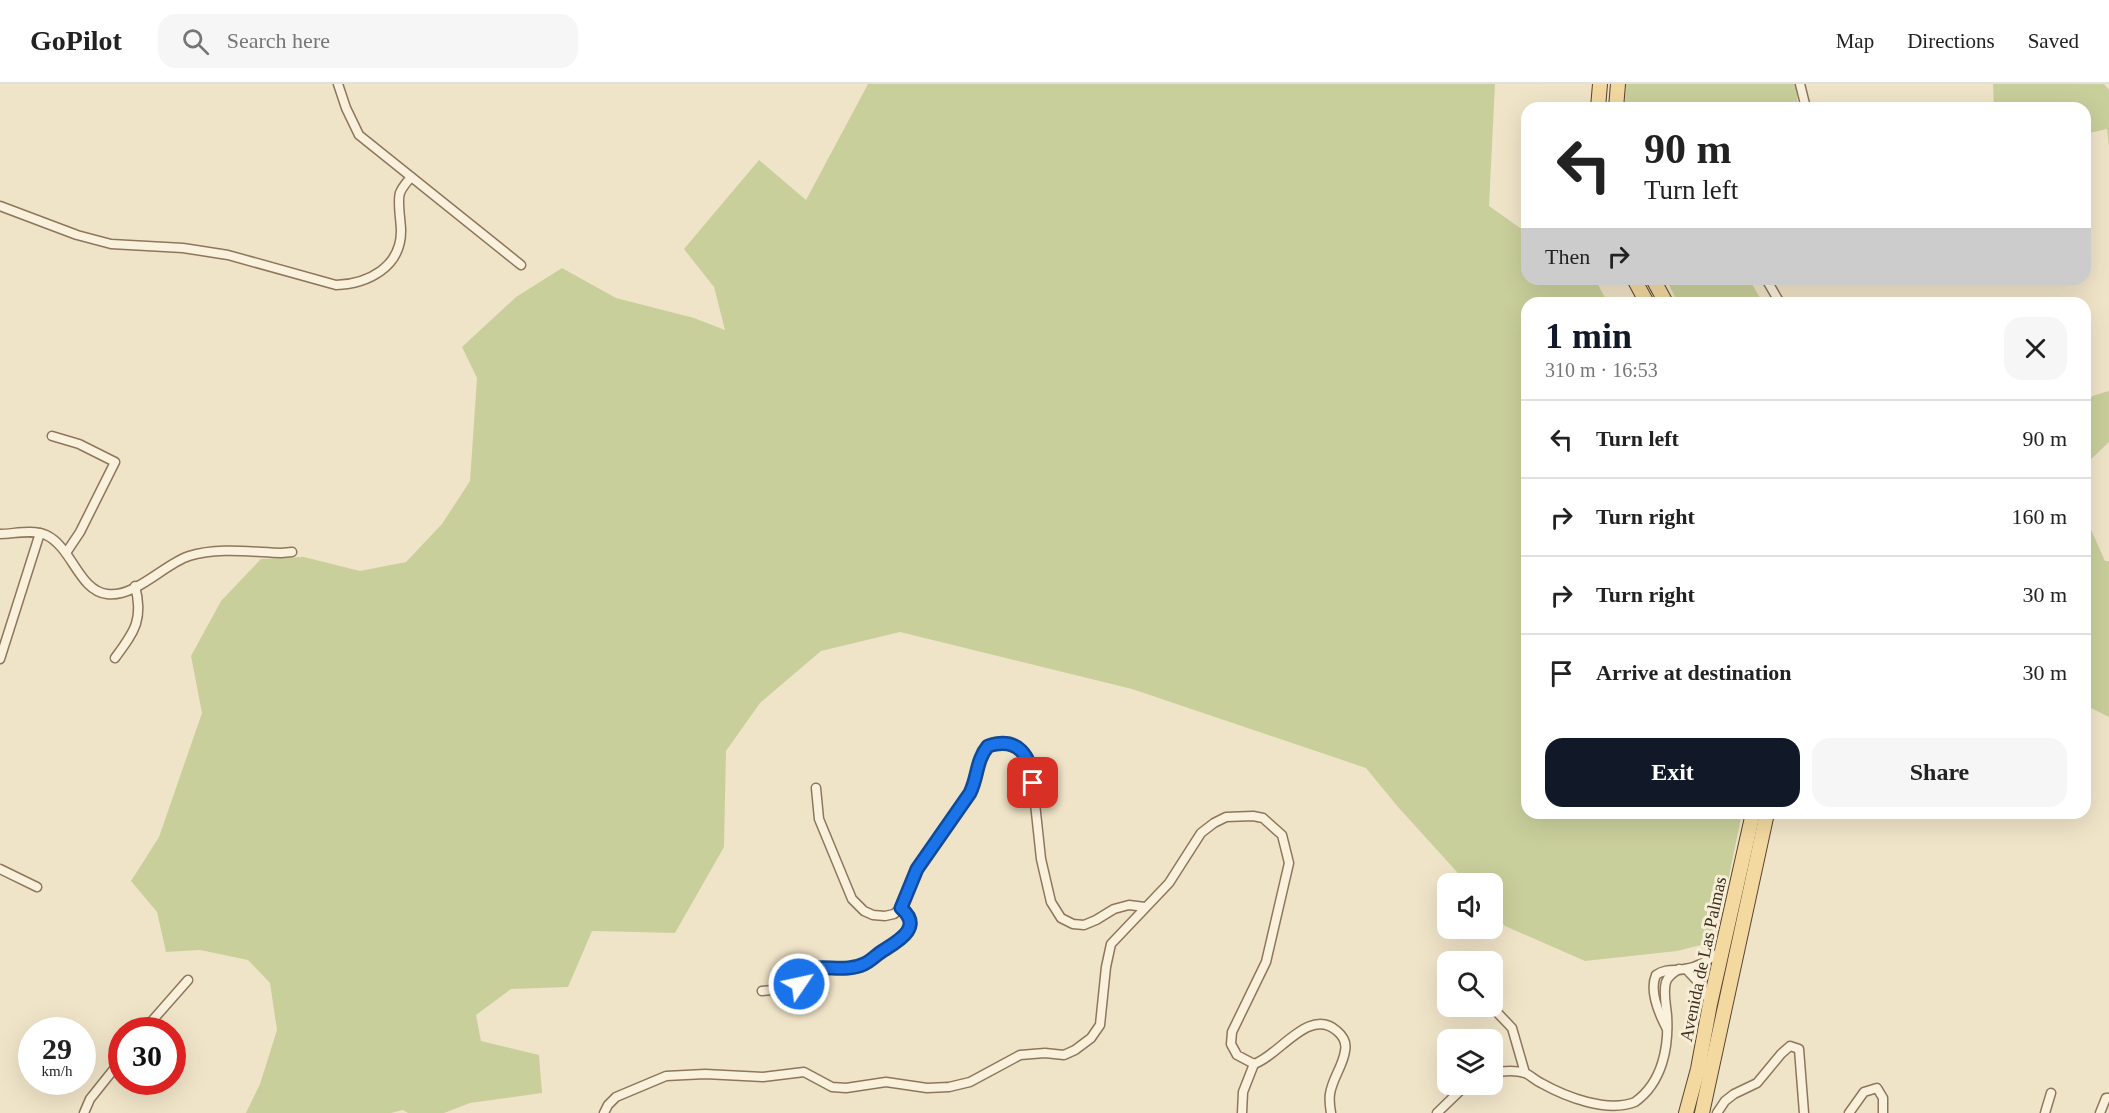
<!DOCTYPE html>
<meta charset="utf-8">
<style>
:root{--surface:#fff;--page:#f6f6f6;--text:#222;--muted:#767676;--line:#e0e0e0;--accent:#111827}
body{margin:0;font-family:"Times New Roman",serif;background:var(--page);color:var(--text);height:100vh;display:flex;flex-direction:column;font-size:22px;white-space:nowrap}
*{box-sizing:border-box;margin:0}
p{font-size:20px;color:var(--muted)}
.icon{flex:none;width:33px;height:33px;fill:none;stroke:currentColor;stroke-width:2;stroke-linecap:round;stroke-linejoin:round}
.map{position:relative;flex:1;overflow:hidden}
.side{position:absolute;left:1521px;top:213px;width:570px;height:522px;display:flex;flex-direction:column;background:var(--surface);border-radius:18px;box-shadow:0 6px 24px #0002}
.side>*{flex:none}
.guide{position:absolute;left:1521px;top:18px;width:570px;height:183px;border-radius:18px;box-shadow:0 6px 24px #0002;background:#fff;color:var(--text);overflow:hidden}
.fabs{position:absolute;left:1437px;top:789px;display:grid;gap:12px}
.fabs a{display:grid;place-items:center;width:66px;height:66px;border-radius:12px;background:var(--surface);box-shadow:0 6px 24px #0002;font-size:30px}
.speed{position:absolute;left:18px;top:933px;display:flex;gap:12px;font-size:30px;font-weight:700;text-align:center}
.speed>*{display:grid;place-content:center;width:78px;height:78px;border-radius:50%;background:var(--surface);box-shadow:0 6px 24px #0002;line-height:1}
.speed small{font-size:15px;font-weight:400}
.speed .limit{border:9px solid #d22;background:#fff;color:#111}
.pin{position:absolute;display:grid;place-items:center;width:51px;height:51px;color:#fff;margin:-26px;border-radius:12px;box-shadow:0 3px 9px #0006}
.me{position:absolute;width:66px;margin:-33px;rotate:56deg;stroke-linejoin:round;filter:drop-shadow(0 0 4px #0008)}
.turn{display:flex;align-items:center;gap:21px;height:126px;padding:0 24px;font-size:27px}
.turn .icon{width:78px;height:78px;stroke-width:2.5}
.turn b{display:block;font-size:42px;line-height:51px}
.then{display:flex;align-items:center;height:57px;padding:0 24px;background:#0003;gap:12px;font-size:22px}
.round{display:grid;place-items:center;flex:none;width:63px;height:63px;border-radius:18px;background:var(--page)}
.summary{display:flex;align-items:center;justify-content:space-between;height:102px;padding:0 24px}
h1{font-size:36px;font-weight:600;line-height:45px;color:var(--accent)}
.primary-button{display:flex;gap:12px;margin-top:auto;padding:12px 24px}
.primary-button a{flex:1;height:69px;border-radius:18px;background:var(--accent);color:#fff;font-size:24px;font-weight:600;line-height:69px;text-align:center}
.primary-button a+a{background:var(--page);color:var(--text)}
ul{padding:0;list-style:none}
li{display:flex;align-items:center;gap:18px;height:78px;padding:0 24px;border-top:2px solid var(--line)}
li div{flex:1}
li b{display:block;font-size:22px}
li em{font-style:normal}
header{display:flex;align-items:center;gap:36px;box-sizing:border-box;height:84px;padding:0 30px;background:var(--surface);border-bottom:2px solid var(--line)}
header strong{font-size:28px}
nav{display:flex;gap:33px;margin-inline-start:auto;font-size:21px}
.search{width:420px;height:54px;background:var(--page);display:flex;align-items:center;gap:15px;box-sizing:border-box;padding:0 21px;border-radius:18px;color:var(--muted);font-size:22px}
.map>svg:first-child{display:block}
.green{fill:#c9cf9b}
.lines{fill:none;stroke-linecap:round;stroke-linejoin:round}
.street-casing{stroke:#8d765c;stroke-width:11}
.primary-casing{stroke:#5b4430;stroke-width:16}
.street{stroke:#faf1dc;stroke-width:8}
.primary{stroke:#f3d9a0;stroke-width:14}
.route-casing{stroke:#114b97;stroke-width:15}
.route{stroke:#1a73e8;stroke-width:10}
.labels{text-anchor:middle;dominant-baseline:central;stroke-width:6;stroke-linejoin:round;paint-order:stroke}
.street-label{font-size:18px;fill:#3d2e20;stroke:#f7eed8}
</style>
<header>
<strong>GoPilot</strong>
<div class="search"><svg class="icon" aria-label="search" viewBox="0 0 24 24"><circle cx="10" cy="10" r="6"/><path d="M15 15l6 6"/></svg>Search here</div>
<nav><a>Map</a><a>Directions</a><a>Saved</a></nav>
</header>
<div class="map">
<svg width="2109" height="1029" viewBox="0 0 2109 1029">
<rect width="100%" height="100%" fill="#f0e4c8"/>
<g class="green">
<polygon points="868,0 1495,0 1489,122 1527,149 1527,195 1595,195 1608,219 1527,219 1527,729 1742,729 1719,841 1709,859 1677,867 1585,877 1505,842 1493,828 1492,800 1467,799 1398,723 1366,684 1132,605 900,548 821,567 760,619 726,667 724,763 675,849 592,847 568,903 511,905 476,931 481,957 539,971 542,1009 470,1019 444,1029 408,1029 403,1026 391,1029 246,1029 260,1000 277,946 270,899 248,876 200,866 166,868 157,828 131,797 159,753 202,629 191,572 221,517 261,475 304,473 360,487 406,478 442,440 470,397 477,294 462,263 516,213 562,184 616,214 694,234 725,246 714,203 684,165 759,76 806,116"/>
<polygon points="1626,0 1796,0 1798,24 1624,24"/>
<polygon points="1993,0 2104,0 2109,6 2109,63 2107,45 2085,50 2085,24 1994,24"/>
<polygon points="1666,195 1749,195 1763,219 1678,219"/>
<polygon points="2109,307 2109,358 2087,379 2085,384 2085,323 2092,312"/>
<polygon points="2085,432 2105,477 2109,477 2109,633 2085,621"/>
</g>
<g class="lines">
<g class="street-casing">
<g id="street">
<polyline points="338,0 346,24 359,51 521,181"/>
<polyline points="1800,0 1806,24"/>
<path d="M0 122 77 151 111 160 183 164 228 171 336 201C368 200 401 183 401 147 401 137 397 117 400 109 402 103 408 97 411 93"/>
<polyline points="1766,195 1780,219"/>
<polyline points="52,352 79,360 115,378 80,448 66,469"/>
<path d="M0 450C13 450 33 445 46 451 72 463 79 507 107 510 135 514 164 480 189 472 218 463 252 468 281 469L292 468"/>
<path d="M115 574C134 548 144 536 135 502"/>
<polyline points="0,575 40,449"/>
<path d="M816 704 819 735 852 815 864 827 873 831 885 832 894 830 901 824 917 785 970 709C978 693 976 676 988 662 1007 656 1023 663 1031 682L1041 775 1051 818 1061 834 1073 840 1084 841 1096 836 1114 825 1129 821 1145 823"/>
<polyline points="0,785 37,803"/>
<polyline points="1446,875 1448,878"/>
<polyline points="1686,885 1701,901 1710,919"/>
<path d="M762 907C773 905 789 907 797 900 805 895 808 887 817 884 832 883 850 887 864 880 871 877 877 870 884 866 900 856 923 842 901 824"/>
<polyline points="1491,922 1512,944 1525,989"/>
<path d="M1667 945C1659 930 1649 907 1656 891 1666 884 1675 887 1685 885 1699 883 1711 875 1721 867"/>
<polyline points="144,946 188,896"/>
<path d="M1492 989C1502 987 1515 986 1525 989 1530 991 1535 996 1541 999 1566 1013 1607 1029 1635 1018 1663 998 1669 962 1667 931 1666 921 1663 908 1666 898 1668 892 1673 889 1679 885"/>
<polyline points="84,1029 90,1015 122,975"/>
<path d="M604 1029 608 1021 616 1013 666 992 705 990 763 993 804 988 832 1003 846 1004 886 998 927 1004 949 1003 970 998 1020 971 1045 969 1064 971 1075 966 1091 954 1100 941 1106 883 1111 860 1169 799 1201 749 1214 739 1226 733 1253 732 1263 734 1282 751 1289 779 1266 878 1232 948 1231 960 1237 971 1254 980C1279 972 1309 922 1337 947 1343 952 1347 958 1345 967 1343 982 1332 995 1330 1010 1329 1016 1330 1023 1331 1029"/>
<polyline points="1242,1029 1243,1008 1254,980"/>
<polyline points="1437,1029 1467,1000"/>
<polyline points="1717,1029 1725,1017 1734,1010 1757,999 1781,970 1790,962 1799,965 1804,1029"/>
<polyline points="1849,1029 1864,1008 1877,1004 1883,1014 1883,1029"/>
<polyline points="2045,1029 2051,1009"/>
<polyline points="2100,1029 2106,1014 2109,1014"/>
</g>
</g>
<g class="primary-casing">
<g id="primary">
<polyline points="1598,24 1600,0"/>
<polyline points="1616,24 1618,0"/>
<polyline points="1634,195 1647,219"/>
<polyline points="1653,195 1666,219"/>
<polyline points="1686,1029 1698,985 1710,920 1753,729"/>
<polyline points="1702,1029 1767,729"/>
</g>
</g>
<use href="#street" class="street"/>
<use href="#primary" class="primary"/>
</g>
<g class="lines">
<g class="route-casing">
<path id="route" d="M799 900 812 886 817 884C832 883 850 887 864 880 871 877 877 870 884 866 900 856 923 843 901 824L917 785 970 709C978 693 976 676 988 662 1018 652 1031 672 1033 699"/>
</g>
<use href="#route" class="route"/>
</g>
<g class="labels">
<g class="street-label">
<text transform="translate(1703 875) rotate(-78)">Avenida de Las Palmas</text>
</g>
</g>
</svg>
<div class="fabs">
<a><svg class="icon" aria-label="sound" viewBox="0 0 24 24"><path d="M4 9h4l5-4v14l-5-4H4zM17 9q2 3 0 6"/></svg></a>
<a><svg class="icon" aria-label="search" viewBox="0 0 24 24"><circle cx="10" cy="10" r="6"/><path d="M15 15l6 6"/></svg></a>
<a><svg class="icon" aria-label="layers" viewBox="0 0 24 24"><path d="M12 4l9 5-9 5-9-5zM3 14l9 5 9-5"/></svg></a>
</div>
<div class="speed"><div>29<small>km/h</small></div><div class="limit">30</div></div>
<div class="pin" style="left:1033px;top:699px;background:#d93025"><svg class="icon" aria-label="arrive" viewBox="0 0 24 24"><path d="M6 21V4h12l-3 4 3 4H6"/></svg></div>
<svg class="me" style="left:799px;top:900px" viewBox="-20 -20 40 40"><circle r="17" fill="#1a73e8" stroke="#fff" stroke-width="3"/><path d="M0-11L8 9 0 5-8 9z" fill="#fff"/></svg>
<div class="guide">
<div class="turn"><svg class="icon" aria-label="left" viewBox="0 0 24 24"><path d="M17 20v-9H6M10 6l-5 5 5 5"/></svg><div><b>90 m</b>Turn left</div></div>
<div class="then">Then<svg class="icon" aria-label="right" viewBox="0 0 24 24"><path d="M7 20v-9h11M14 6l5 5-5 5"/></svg></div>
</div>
<section class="side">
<div class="summary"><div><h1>1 min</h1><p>310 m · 16:53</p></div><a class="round"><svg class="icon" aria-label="close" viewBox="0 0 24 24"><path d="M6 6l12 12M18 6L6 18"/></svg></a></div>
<ul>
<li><svg class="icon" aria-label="left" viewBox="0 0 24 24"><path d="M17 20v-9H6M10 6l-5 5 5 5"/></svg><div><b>Turn left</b></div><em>90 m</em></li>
<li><svg class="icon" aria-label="right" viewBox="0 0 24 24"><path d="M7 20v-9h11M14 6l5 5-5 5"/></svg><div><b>Turn right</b></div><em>160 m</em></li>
<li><svg class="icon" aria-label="right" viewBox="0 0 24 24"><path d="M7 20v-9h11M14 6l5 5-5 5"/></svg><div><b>Turn right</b></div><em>30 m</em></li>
<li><svg class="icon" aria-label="arrive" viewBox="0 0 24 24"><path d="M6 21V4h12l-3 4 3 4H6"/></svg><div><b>Arrive at destination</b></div><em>30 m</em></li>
</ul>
<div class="primary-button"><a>Exit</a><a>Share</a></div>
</section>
</div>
